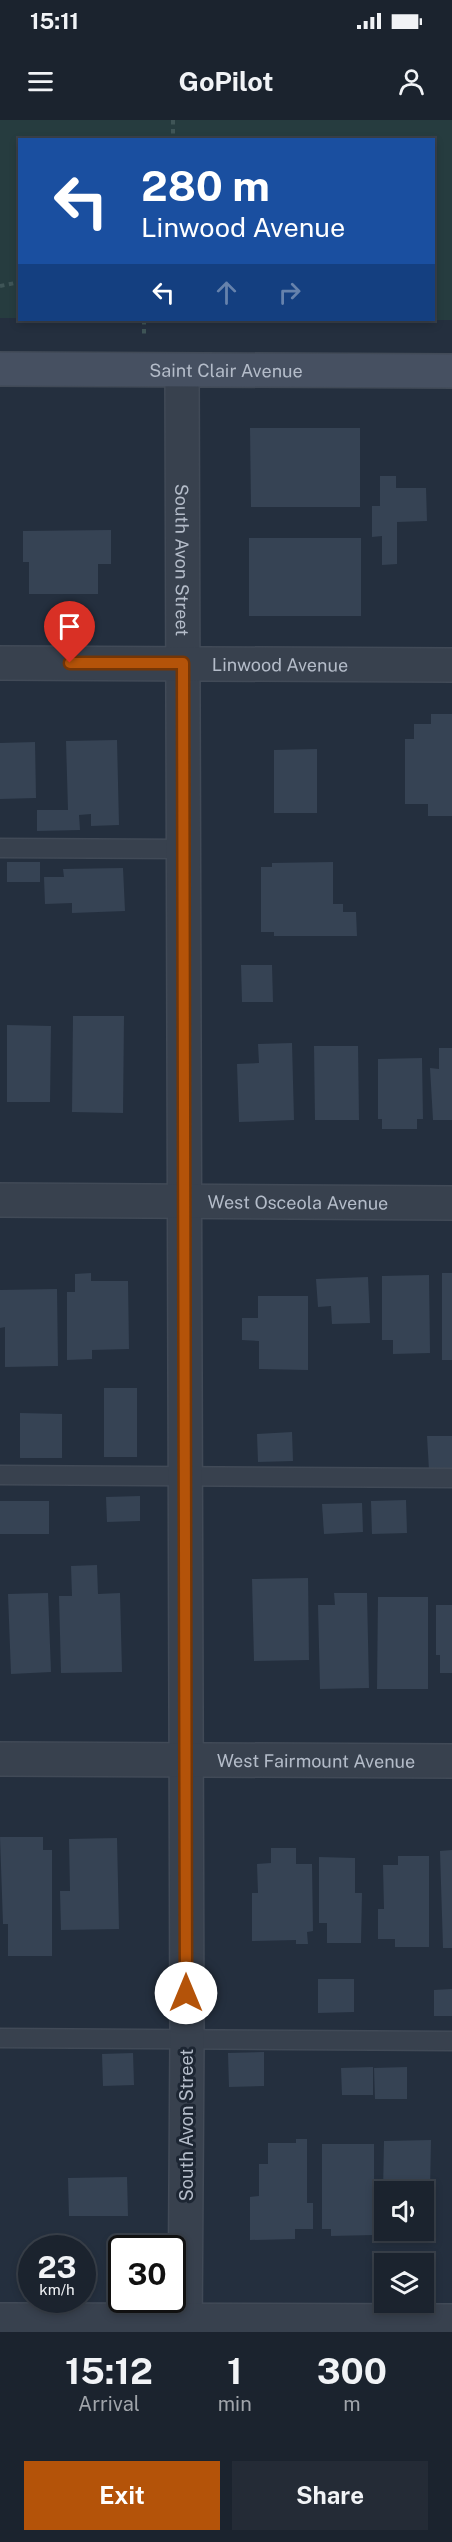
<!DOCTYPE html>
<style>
:root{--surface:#1b232e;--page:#242b36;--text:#f1f3f6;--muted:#a0a4aa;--line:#39404a;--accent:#b45309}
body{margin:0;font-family:"Public Sans",sans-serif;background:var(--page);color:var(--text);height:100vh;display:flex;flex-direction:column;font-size:22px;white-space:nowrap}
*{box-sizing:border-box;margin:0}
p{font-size:20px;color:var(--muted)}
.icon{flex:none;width:33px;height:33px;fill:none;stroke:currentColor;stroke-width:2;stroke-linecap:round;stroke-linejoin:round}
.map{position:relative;height:2212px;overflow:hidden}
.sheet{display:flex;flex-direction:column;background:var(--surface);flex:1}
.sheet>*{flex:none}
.top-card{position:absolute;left:18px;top:18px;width:417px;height:183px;border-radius:0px;box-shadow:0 3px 9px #0003,0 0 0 2px var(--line);background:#1a4fa0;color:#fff;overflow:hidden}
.controls{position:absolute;left:374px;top:2061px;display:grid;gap:12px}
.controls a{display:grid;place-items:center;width:60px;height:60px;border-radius:0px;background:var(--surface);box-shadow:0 3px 9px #0003,0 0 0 2px var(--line);font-size:30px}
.speed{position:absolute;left:18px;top:2115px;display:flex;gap:12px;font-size:30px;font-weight:700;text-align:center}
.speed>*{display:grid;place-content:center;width:78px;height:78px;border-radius:50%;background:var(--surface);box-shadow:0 3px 9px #0003,0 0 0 2px var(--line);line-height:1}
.speed small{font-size:15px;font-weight:400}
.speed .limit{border:3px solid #111;border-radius:9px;background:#fff;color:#111}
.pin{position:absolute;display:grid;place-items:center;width:51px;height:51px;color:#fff;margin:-62px -26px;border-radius:50% 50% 50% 0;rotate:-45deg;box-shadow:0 0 6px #0007}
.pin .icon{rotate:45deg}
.me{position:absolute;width:66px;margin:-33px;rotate:0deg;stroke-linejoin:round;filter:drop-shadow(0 0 4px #0008)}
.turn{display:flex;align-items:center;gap:21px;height:126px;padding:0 24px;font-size:27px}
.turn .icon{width:78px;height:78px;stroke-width:2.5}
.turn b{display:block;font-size:42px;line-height:51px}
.lanes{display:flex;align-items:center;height:57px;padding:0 24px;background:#0003;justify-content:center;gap:30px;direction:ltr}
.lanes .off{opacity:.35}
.eta{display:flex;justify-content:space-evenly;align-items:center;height:102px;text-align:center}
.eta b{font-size:36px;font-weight:700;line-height:42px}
.cta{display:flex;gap:12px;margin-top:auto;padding:12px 24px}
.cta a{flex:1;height:69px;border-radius:0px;background:var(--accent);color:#fff;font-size:24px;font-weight:700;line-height:69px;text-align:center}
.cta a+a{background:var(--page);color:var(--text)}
.status{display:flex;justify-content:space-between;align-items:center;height:42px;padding:0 30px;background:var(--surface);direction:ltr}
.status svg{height:16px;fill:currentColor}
header{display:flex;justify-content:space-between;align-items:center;height:78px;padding:0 24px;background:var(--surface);font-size:27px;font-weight:700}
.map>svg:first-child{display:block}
.green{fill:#263c3f}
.building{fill:#364354}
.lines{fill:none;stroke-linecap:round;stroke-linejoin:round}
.lane-casing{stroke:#414a57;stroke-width:21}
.street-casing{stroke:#414a57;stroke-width:36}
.secondary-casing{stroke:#414a57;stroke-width:36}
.path{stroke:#3f5557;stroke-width:4;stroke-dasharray:4.5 4.5;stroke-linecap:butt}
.lane{stroke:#38414e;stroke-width:18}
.street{stroke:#38414e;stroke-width:33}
.secondary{stroke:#465061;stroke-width:33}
.route-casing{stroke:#753606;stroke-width:15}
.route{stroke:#b45309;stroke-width:10}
.labels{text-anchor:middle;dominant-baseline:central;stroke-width:6;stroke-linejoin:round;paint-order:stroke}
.street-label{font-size:18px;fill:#b4bcc9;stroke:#1d2633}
</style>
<div class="status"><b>15:11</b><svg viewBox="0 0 49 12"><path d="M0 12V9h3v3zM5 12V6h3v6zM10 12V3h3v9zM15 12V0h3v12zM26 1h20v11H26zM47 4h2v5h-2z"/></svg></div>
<header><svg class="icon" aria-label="menu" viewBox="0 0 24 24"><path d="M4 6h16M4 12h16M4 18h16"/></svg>GoPilot<svg class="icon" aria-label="person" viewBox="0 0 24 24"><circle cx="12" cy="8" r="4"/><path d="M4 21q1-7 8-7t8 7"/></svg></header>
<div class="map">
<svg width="452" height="2212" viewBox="0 0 452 2212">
<rect width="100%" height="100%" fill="#242f3e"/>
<polygon class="green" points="0,0 452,0 452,200 298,200 434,200 434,20 20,20 19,198 0,198"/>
<g class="building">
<polygon points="250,308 360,308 360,387 251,387"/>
<polygon points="380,356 396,356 396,368 426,368 427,401 397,402 397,444 382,445 382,416 372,417 372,386 380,386"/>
<polygon points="111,410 111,444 98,444 98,474 29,474 29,442 23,442 23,411"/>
<rect x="249" y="418" width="112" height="78"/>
<polygon points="431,594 452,594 452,696 428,696 428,684 405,684 405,619 414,619 414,604 431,604"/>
<polygon points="117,620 119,705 91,706 91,694 79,695 80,710 37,711 37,690 68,690 66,621"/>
<polygon points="35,622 36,678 0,679 0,623"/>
<polygon points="317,629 317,693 274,693 274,630"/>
<rect x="7" y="742" width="33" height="20"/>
<polygon points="333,742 333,784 343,784 343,792 356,792 357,816 274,816 274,812 261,812 261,747 272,747 272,743"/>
<polygon points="123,748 125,791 72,793 72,783 45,784 44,757 64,757 63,749"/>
<polygon points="241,845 272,845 273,882 242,882"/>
<polygon points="73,896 124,896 123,993 72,992"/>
<polygon points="7,905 51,906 50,982 7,982"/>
<polygon points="292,923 294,1000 239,1002 237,944 259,943 258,924"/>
<polygon points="314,926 358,926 359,1000 315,1000"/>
<polygon points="439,928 452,928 452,1000 433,1000 430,948 439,949"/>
<polygon points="422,938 423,999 417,999 417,1009 382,1009 382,999 378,999 378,939"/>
<polygon points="91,1153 91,1161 128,1161 129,1229 92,1230 92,1239 67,1240 67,1172 75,1172 75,1154"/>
<rect x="442" y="1153" width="10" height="87"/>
<polygon points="429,1155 430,1233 393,1234 393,1220 382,1220 382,1156"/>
<polygon points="368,1157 370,1203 332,1204 331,1186 318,1187 316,1159"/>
<polygon points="57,1169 58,1246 5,1247 5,1207 0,1208 0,1170"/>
<polygon points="258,1176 308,1176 308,1250 259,1249 259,1221 242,1220 242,1198 258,1198"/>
<rect x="104" y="1268" width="33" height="69"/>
<polygon points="20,1293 62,1294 62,1338 20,1338"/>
<polygon points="292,1312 293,1341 258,1342 257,1314"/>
<polygon points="427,1316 452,1316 452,1350 429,1350"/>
<polygon points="140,1376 140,1401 107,1402 106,1377"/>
<polygon points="406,1380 407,1413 372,1414 371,1381"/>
<rect x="0" y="1381" width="49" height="33"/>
<polygon points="362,1383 363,1412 324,1414 322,1384"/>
<polygon points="97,1445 98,1474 120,1473 122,1552 61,1553 59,1476 72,1476 71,1446"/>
<polygon points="308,1458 309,1540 254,1541 252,1459"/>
<polygon points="48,1473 51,1552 11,1554 8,1474"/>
<polygon points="334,1473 367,1473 369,1568 320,1569 318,1485 335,1485"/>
<polygon points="378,1477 428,1477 428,1569 377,1569"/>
<polygon points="436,1485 452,1485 452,1553 440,1553 440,1535 436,1535"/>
<polygon points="0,1717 43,1717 43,1730 52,1730 52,1836 8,1836 8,1804 3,1804"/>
<polygon points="117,1718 119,1809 61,1810 60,1771 70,1771 69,1719"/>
<polygon points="271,1728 296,1728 296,1744 312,1744 313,1811 307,1812 308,1824 296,1824 296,1820 252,1821 252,1773 258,1773 257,1744 271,1743"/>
<polygon points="452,1730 452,1828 443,1828 440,1731"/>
<polygon points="398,1736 429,1736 429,1827 395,1827 395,1819 378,1819 378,1789 384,1789 383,1745 398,1745"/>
<polygon points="319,1737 355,1738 355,1773 362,1773 361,1823 327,1823 327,1803 319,1803"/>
<polygon points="318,1859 354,1859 354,1892 318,1893"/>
<polygon points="452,1869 452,1896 434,1896 434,1870"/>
<polygon points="264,1932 264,1966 229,1967 228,1933"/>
<polygon points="133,1933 134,1965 103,1966 102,1934"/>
<polygon points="373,1947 373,1975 342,1975 341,1948"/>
<polygon points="407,1947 407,1979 375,1979 374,1948"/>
<polygon points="296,2019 307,2019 307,2083 313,2083 313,2109 295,2109 295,2119 250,2120 250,2077 259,2076 259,2044 268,2044 268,2023 296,2023"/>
<polygon points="431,2020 430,2071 434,2078 433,2089 428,2093 423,2093 423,2072 383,2072 384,2021"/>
<polygon points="322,2024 374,2024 374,2115 331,2116 331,2109 322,2109"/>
<polygon points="127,2057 128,2096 69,2096 68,2058"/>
</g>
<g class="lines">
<g class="lane-casing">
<g id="lane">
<polyline points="0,728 185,729"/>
<polyline points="0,1355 452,1358"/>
<polyline points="0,1918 452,1921"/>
</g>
</g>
<g class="street-casing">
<g id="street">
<path id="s1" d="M182 251 187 1919 185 2212"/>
<path id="s2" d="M0 543 452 545"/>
<path id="s3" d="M0 1080 452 1083"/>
<path id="s4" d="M0 1639 452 1641"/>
<polyline points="0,2200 452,2201"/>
</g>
</g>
<g class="secondary-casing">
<g id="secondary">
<path id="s5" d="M0 249 452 251"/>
</g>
</g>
<g class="path">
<polyline points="173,0 173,20"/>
<polyline points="0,166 20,162"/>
<polyline points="144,200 144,217"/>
</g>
<use href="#lane" class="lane"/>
<use href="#street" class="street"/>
<use href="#secondary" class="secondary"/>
</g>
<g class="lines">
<g class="route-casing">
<polyline id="route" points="70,543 183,543 186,1873"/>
</g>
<use href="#route" class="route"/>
</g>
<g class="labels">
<g class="street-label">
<text stroke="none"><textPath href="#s5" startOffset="226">Saint Clair Avenue</textPath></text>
<text stroke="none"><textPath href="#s1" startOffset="189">South Avon Street</textPath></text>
<text stroke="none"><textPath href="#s2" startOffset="280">Linwood Avenue</textPath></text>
<text stroke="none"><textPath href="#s3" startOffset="298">West Osceola Avenue</textPath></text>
<text stroke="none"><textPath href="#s4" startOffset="316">West Fairmount Avenue</textPath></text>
<text transform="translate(186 2005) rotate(-90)">South Avon Street</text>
</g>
</g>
</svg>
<div class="controls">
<a><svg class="icon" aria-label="sound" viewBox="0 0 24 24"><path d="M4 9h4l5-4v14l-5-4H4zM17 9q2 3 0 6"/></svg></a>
<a><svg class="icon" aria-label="layers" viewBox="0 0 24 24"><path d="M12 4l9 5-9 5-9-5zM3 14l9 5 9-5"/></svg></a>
</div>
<div class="speed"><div>23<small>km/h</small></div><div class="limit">30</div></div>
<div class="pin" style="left:70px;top:543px;background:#d93025"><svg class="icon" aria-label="arrive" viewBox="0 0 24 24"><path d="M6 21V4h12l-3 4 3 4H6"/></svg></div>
<svg class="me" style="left:186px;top:1873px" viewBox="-20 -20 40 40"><circle r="19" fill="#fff"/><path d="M0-13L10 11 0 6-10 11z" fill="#b45309"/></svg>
<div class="top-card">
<div class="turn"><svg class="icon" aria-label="left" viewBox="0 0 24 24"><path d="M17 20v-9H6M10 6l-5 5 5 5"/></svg><div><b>280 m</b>Linwood Avenue</div></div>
<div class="lanes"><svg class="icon" aria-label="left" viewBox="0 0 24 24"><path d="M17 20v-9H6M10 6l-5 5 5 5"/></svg><svg class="icon off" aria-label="ahead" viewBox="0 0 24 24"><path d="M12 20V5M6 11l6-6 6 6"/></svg><svg class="icon off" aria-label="right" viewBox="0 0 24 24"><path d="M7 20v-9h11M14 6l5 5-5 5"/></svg></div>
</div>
</div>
<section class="sheet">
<div class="eta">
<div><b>15:12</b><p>Arrival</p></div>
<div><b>1</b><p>min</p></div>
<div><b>300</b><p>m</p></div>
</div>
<div class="cta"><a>Exit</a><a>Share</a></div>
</section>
